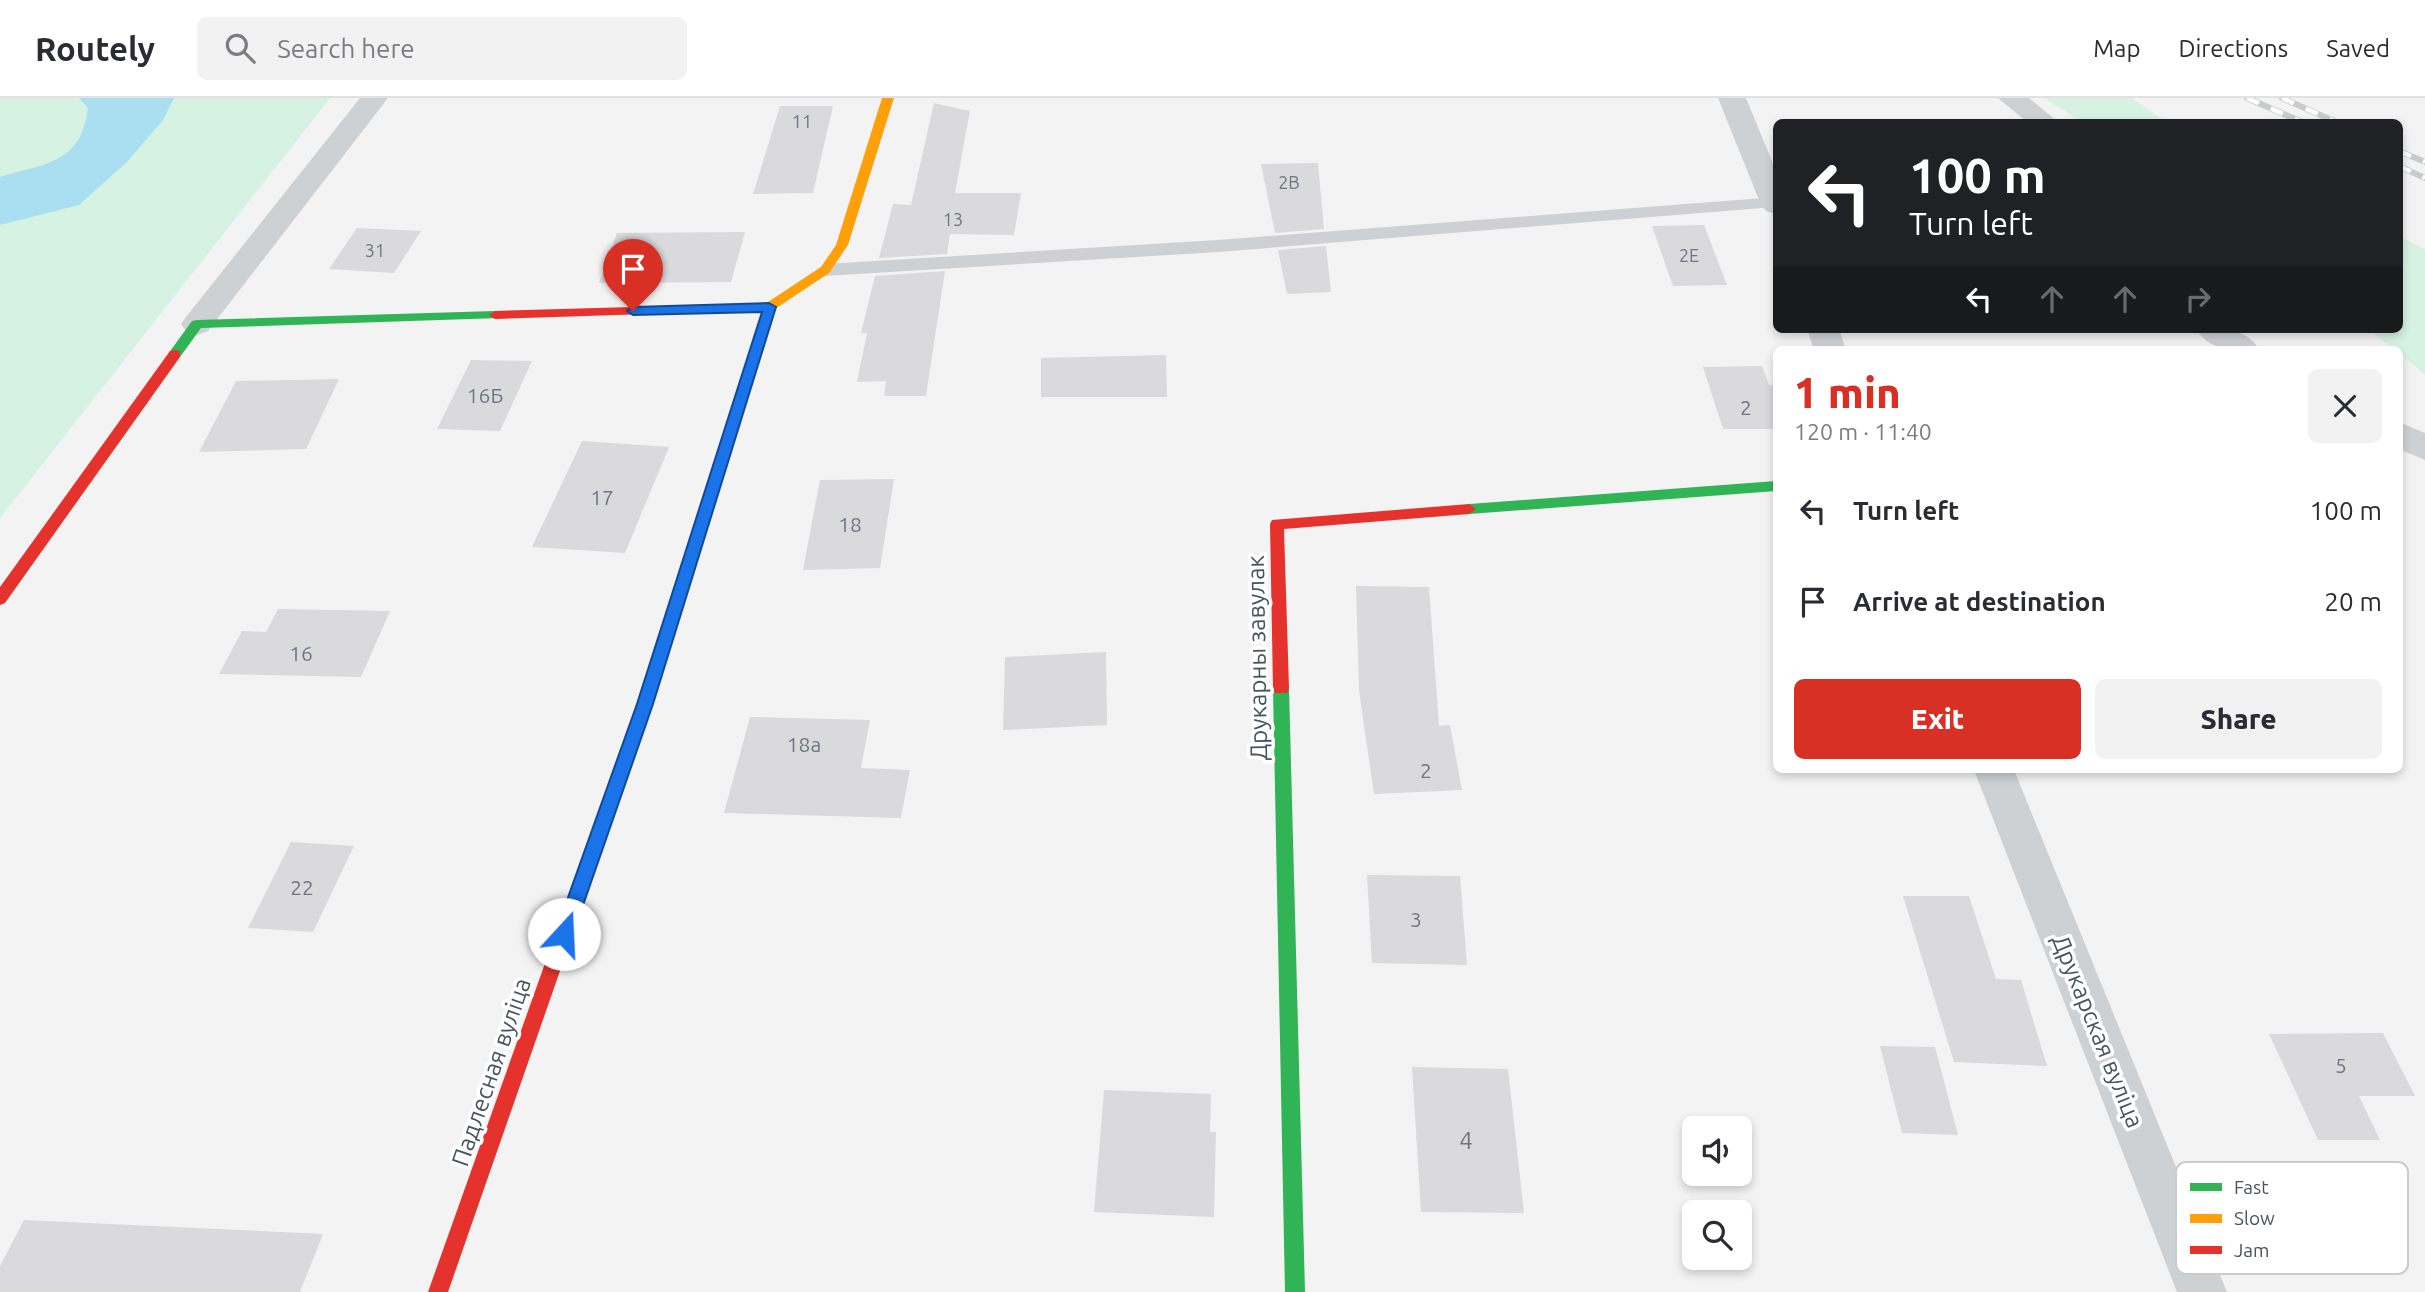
<!DOCTYPE html>
<meta charset="utf-8">
<style>
:root{--surface:#fff;--page:#f2f2f3;--text:#2b2b33;--muted:#7c7c81;--line:#e1e1e2;--accent:#d93025}
body{margin:0;font-family:Ubuntu,sans-serif;background:var(--page);color:var(--text);height:100vh;display:flex;flex-direction:column;font-size:26px;white-space:nowrap}
*{box-sizing:border-box;margin:0}
p{font-size:23px;color:var(--muted)}
.icon{flex:none;width:38px;height:38px;fill:none;stroke:currentColor;stroke-width:2;stroke-linecap:round;stroke-linejoin:round}
.map{position:relative;flex:1;overflow:hidden}
.side{position:absolute;left:1773px;top:248px;width:630px;height:427px;display:flex;flex-direction:column;background:var(--surface);border-radius:10px;box-shadow:0 4px 10px #0003}
.side>*{flex:none}
.top-card{position:absolute;left:1773px;top:21px;width:630px;height:214px;border-radius:10px;box-shadow:0 4px 10px #0003;background:#202124;color:#fff;overflow:hidden}
.controls{position:absolute;left:1682px;top:1018px;display:grid;gap:14px}
.controls a{display:grid;place-items:center;width:70px;height:70px;border-radius:10px;background:var(--surface);box-shadow:0 4px 10px #0003;font-size:35px}
.pin{position:absolute;display:grid;place-items:center;width:60px;height:60px;color:#fff;margin:-72px -30px;border-radius:50% 50% 50% 0;rotate:-45deg;box-shadow:0 0 7px #0007}
.pin .icon{rotate:45deg}
.me{position:absolute;width:77px;margin:-38px;rotate:20deg;stroke-linejoin:round;filter:drop-shadow(0 0 5px #0008)}
.turn{display:flex;align-items:center;gap:24px;height:147px;padding:0 21px;font-size:32px}
.turn .icon{width:91px;height:91px;stroke-width:2.5}
.turn b{display:block;font-size:49px;line-height:60px}
.lanes{display:flex;align-items:center;height:66px;padding:0 21px;background:#0003;justify-content:center;gap:35px;direction:ltr}
.lanes .off{opacity:.35}
.round{display:grid;place-items:center;flex:none;width:74px;height:74px;border-radius:10px;background:var(--page)}
.headline{display:flex;align-items:center;justify-content:space-between;height:119px;padding:0 21px}
h1{font-size:42px;font-weight:800;line-height:52px;color:var(--accent)}
.primary-button{display:flex;gap:14px;margin-top:auto;padding:14px 21px}
.primary-button a{flex:1;height:80px;border-radius:10px;background:var(--accent);color:#fff;font-size:28px;font-weight:800;line-height:80px;text-align:center}
.primary-button a+a{background:var(--page);color:var(--text)}
ul{padding:0;list-style:none}
li{display:flex;align-items:center;gap:21px;height:91px;padding:0 21px}
li div{flex:1}
li b{display:block;font-size:26px}
li em{font-style:normal}
header{display:flex;align-items:center;gap:42px;box-sizing:border-box;height:98px;padding:0 35px;background:var(--surface);border-bottom:2px solid var(--line)}
header strong{font-size:33px}
nav{display:flex;gap:38px;margin-inline-start:auto;font-size:24px}
.search{width:490px;height:63px;background:var(--page);display:flex;align-items:center;gap:18px;box-sizing:border-box;padding:0 24px;border-radius:10px;color:var(--muted);font-size:26px}
.map>svg:first-child{display:block}
.green{fill:#d6f2e3}
.water{fill:#aadff2}
.building{fill:#dadadc}
.lines{fill:none;stroke-linecap:round;stroke-linejoin:round}
.lane{fill:#ced1d4;fill-rule:evenodd}
.street{fill:#ced1d4;fill-rule:evenodd}
.fast{fill:#30b455;fill-rule:evenodd}
.slow{fill:#ff9f0a;fill-rule:evenodd}
.jam{fill:#e5322d;fill-rule:evenodd}
.rail-casing{stroke:#c8cacc;stroke-width:6}
.rail{stroke:#fff;stroke-width:4.5;stroke-dasharray:13;stroke-linecap:butt}
.route{fill:#1a73e8;stroke:#114b97;stroke-width:2}
.labels{text-anchor:middle;dominant-baseline:central;stroke-width:7;stroke-linejoin:round;paint-order:stroke}
.far-number-label{font-size:18px;fill:#6e7780}
.number-label{font-size:21px;fill:#6e7780}
.street-label{font-size:24px;fill:#485460;stroke:#fff}
.near-number-label{font-size:24px;fill:#6e7780}
.key{fill:#fff;stroke:#c8cccf;stroke-width:2}
.key-label{font-size:19px;fill:#485460}
</style>
<header>
<strong>Routely</strong>
<div class="search"><svg class="icon" aria-label="search" viewBox="0 0 24 24"><circle cx="10" cy="10" r="6"/><path d="M15 15l6 6"/></svg>Search here</div>
<nav><a>Map</a><a>Directions</a><a>Saved</a></nav>
</header>
<div class="map">
<svg width="2425" height="1194" viewBox="0 0 2425 1194">
<rect width="100%" height="100%" fill="#f3f3f3"/>
<g class="green">
<polygon points="0,0 330,0 0,420"/>
<polygon points="2044,0 2132,0 2166,24 2082,24"/>
<polygon points="2399,138 2425,151 2425,276 2399,255 2399,252 2395,252 2368,231 2399,231"/>
</g>
<path class="water" d="M79 0H174L163 22 127 64 79 107 0 127V79C46 65 81 66 88 10Z"/>
<g class="building">
<polygon points="934,5 970,13 955,95 1021,95 1014,137 950,136 947,156 879,160 893,106 911,107"/>
<polygon points="780,8 833,8 813,95 753,96"/>
<polygon points="1318,65 1324,131 1275,135 1261,66"/>
<polygon points="1704,127 1727,187 1673,188 1652,128"/>
<polygon points="357,130 421,133 394,175 329,171"/>
<polygon points="745,134 731,184 599,185 617,135"/>
<polygon points="1326,148 1331,194 1287,196 1278,152"/>
<polygon points="945,173 926,298 884,298 886,283 857,284 867,235 861,235 875,178"/>
<polygon points="1166,257 1167,299 1041,299 1041,260"/>
<polygon points="471,262 532,263 500,333 437,331"/>
<polygon points="1762,268 1769,287 1776,287 1776,331 1723,331 1703,269"/>
<polygon points="339,281 306,351 199,354 236,283"/>
<polygon points="582,343 669,349 625,455 532,449"/>
<polygon points="894,381 880,470 803,472 820,382"/>
<polygon points="1356,488 1429,489 1439,628 1450,627 1462,692 1374,696 1359,593"/>
<polygon points="278,511 390,513 361,579 219,576 242,533 266,534"/>
<polygon points="1106,554 1107,627 1003,632 1005,559"/>
<polygon points="750,619 870,622 861,670 910,672 901,720 724,715"/>
<polygon points="291,744 354,748 313,834 248,830"/>
<polygon points="1367,777 1460,778 1467,867 1372,865"/>
<polygon points="1903,798 1969,798 1996,881 2021,882 2047,968 1954,964"/>
<polygon points="2383,935 2415,998 2359,998 2380,1042 2318,1042 2269,936"/>
<polygon points="1880,948 1935,949 1958,1037 1902,1035"/>
<polygon points="1412,969 1508,971 1524,1115 1421,1114"/>
<polygon points="1104,992 1211,996 1210,1034 1216,1034 1214,1119 1094,1114"/>
<polygon points="24,1122 323,1136 300,1194 0,1194 0,1168"/>
</g>
<g class="lines">
<polygon class="lane" points="1776,99 1775,109 1218,154 825,178 816,172 825,166 1218,142"/>
<g class="street">
<polygon points="360,0 388,0 208,233 197,237 186,233 181,226 186,219"/>
<polygon points="1718,0 1746,0 1776,73 1776,116 1766,113 1761,107"/>
<polygon points="1998,0 2029,0 2058,24 2027,24"/>
<polygon points="1807,231 1839,231 1846,252 1814,252"/>
<path d="M2196 231C2221 231 2245 228 2260 252 2235 252 2211 255 2196 231Z"/>
<polygon points="2399,324 2425,335 2425,362 2399,351"/>
<polygon points="1974,672 2014,672 2227,1194 2177,1194"/>
</g>
<g class="fast">
<polygon points="495,213 500,214 500,220 201,230 180,259 170,259 168,256 192,223 197,222"/>
<polygon points="758,241 764,245 643,635 641,640 635,642 629,640 627,635 752,245"/>
<polygon points="1776,383 1776,393 1469,416 1462,411 1469,406"/>
<polygon points="1281,584 1287,585 1289,590 1305,1194 1285,1194 1273,590 1275,585"/>
</g>
<polygon class="slow" points="882,0 894,0 848,147 829,175 775,211 764,245 763,248 753,248 752,245 765,206 821,169 836,147"/>
<g class="jam">
<polygon points="769,205 775,209 773,212 495,221 489,217 495,213"/>
<polygon points="175,252 180,253 180,259 5,505 0,507 0,489 170,253"/>
<polygon points="1469,406 1476,411 1469,416 1284,431 1289,590 1287,595 1275,595 1273,590 1270,426 1272,422"/>
<polygon points="635,628 641,630 643,635 448,1194 428,1194 627,635 629,630"/>
</g>
<g class="rail-casing">
<g id="rail">
<polyline points="2247,0 2302,24"/>
<polyline points="2282,0 2336,24"/>
<polyline points="2399,53 2425,64"/>
<polyline points="2399,68 2425,80"/>
</g>
</g>
<use href="#rail" class="rail"/>
</g>
<polygon class="route" points="769,205 776,209 653,606 573,836 571,842 564,845 558,842 555,836 637,606 762,214 633,217 627,213 633,209"/>
<g class="labels">
<g class="far-number-label">
<text x="802" y="23">11</text>
<text x="1289" y="84">2В</text>
<text x="953" y="121">13</text>
<text x="375" y="152">31</text>
<text x="1689" y="157">2Е</text>
</g>
<g class="number-label">
<text x="485" y="297">16Б</text>
<text x="1746" y="309">2</text>
<text x="602" y="399">17</text>
<text x="850" y="426">18</text>
<text x="301" y="555">16</text>
<text x="804" y="646">18а</text>
<text x="1426" y="672">2</text>
<text x="302" y="789">22</text>
<text x="1416" y="821">3</text>
<text x="2341" y="967">5</text>
</g>
<g class="street-label">
<text transform="translate(1257 560) rotate(-91)">Друкарны завулак</text>
<text transform="translate(2098 933) rotate(68)">Друкарская вуліца</text>
<text transform="translate(491 974) rotate(-71)">Падлесная вуліца</text>
</g>
<g class="near-number-label">
<text x="1466" y="1042">4</text>
</g>
</g>
<rect x="2176" y="1064" width="232" height="112" rx="10" class="key"/>
<rect x="2190" y="1085" width="32" height="8" fill="#30b455"/>
<rect x="2190" y="1116" width="32" height="9" fill="#ff9f0a"/>
<rect x="2190" y="1148" width="32" height="8" fill="#e5322d"/>
<g class="key-label">
<text x="2234" y="1096">Fast</text>
<text x="2234" y="1127">Slow</text>
<text x="2234" y="1159">Jam</text>
</g>
</svg>
<div class="controls">
<a><svg class="icon" aria-label="sound" viewBox="0 0 24 24"><path d="M4 9h4l5-4v14l-5-4H4zM17 9q2 3 0 6"/></svg></a>
<a><svg class="icon" aria-label="search" viewBox="0 0 24 24"><circle cx="10" cy="10" r="6"/><path d="M15 15l6 6"/></svg></a>
</div>
<div class="pin" style="left:633px;top:213px;background:#d93025"><svg class="icon" aria-label="arrive" viewBox="0 0 24 24"><path d="M6 21V4h12l-3 4 3 4H6"/></svg></div>
<svg class="me" style="left:564px;top:836px" viewBox="-20 -20 40 40"><circle r="19" fill="#fff"/><path d="M0-13L10 11 0 6-10 11z" fill="#1a73e8"/></svg>
<div class="top-card">
<div class="turn"><svg class="icon" aria-label="left" viewBox="0 0 24 24"><path d="M17 20v-9H6M10 6l-5 5 5 5"/></svg><div><b>100 m</b>Turn left</div></div>
<div class="lanes"><svg class="icon" aria-label="left" viewBox="0 0 24 24"><path d="M17 20v-9H6M10 6l-5 5 5 5"/></svg><svg class="icon off" aria-label="ahead" viewBox="0 0 24 24"><path d="M12 20V5M6 11l6-6 6 6"/></svg><svg class="icon off" aria-label="ahead" viewBox="0 0 24 24"><path d="M12 20V5M6 11l6-6 6 6"/></svg><svg class="icon off" aria-label="right" viewBox="0 0 24 24"><path d="M7 20v-9h11M14 6l5 5-5 5"/></svg></div>
</div>
<section class="side">
<div class="headline"><div><h1>1 min</h1><p>120 m · 11:40</p></div><a class="round"><svg class="icon" aria-label="close" viewBox="0 0 24 24"><path d="M6 6l12 12M18 6L6 18"/></svg></a></div>
<ul>
<li><svg class="icon" aria-label="left" viewBox="0 0 24 24"><path d="M17 20v-9H6M10 6l-5 5 5 5"/></svg><div><b>Turn left</b></div><em>100 m</em></li>
<li><svg class="icon" aria-label="arrive" viewBox="0 0 24 24"><path d="M6 21V4h12l-3 4 3 4H6"/></svg><div><b>Arrive at destination</b></div><em>20 m</em></li>
</ul>
<div class="primary-button"><a>Exit</a><a>Share</a></div>
</section>
</div>
